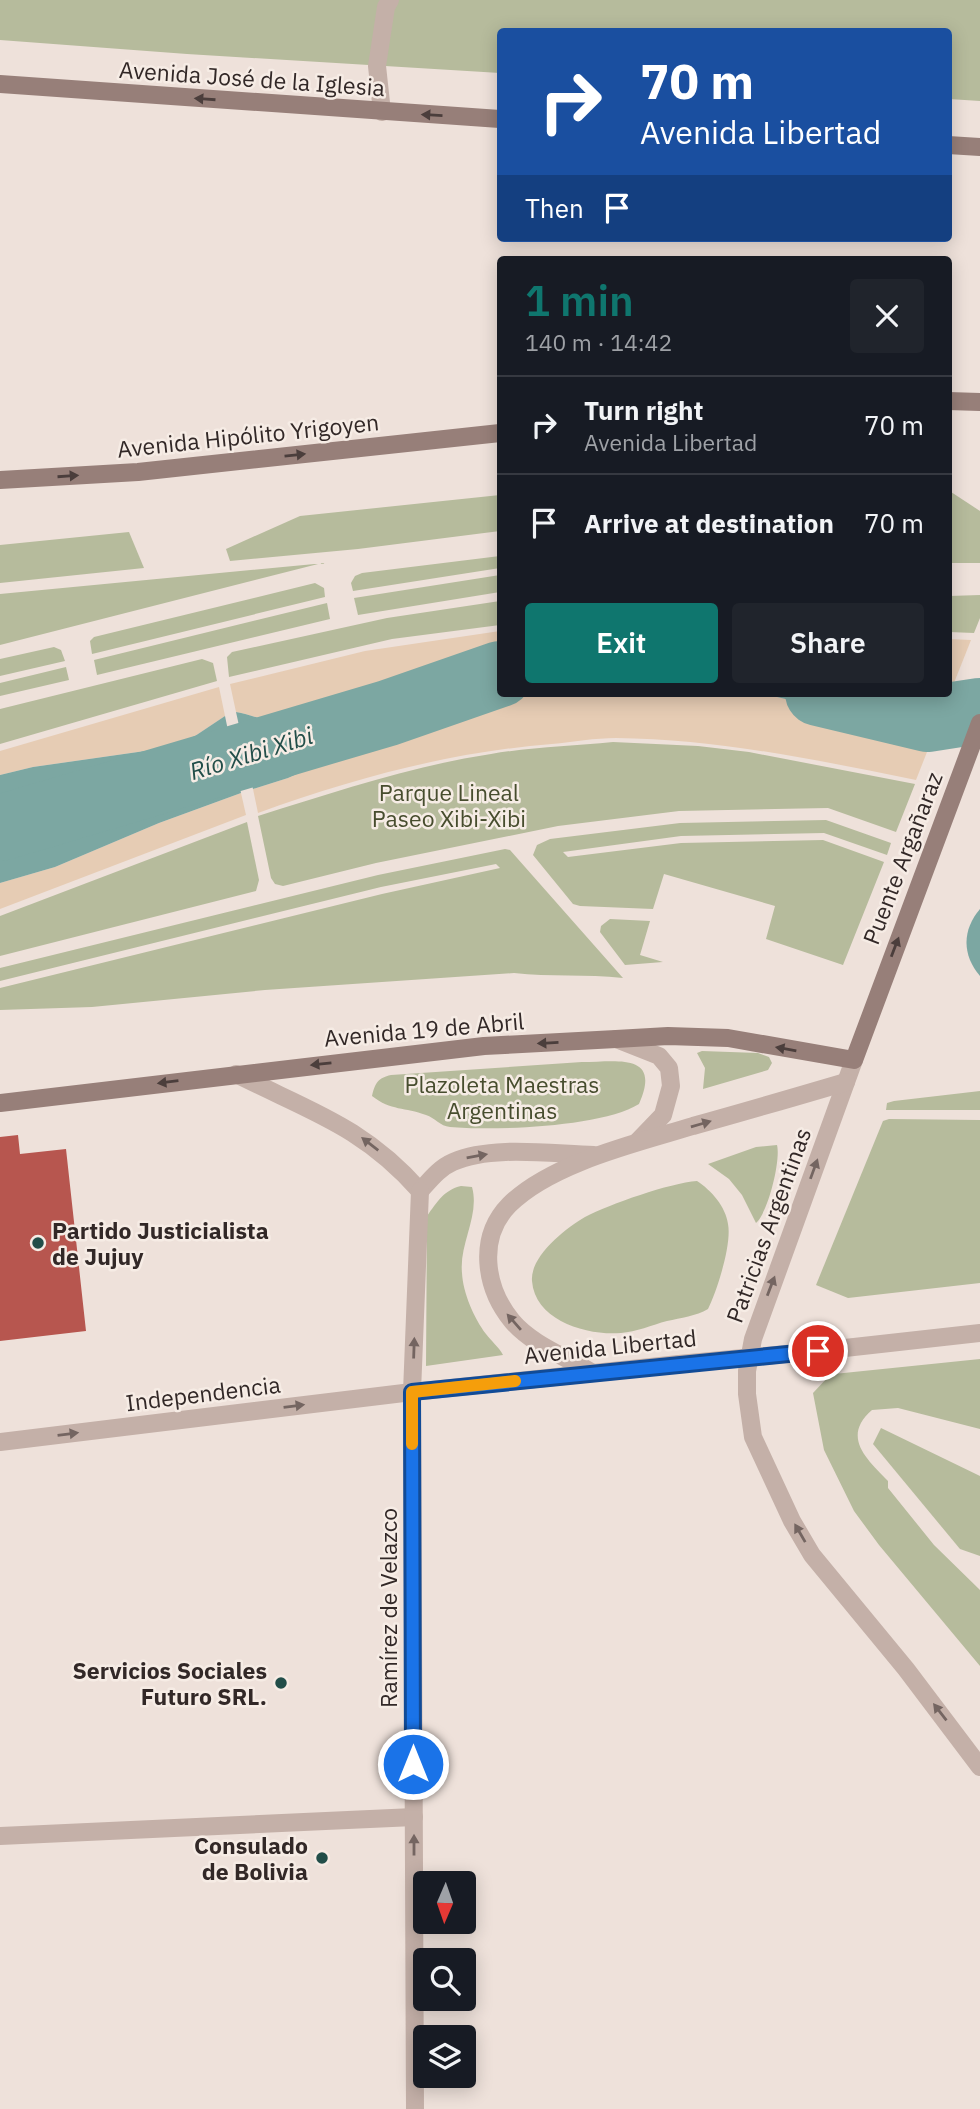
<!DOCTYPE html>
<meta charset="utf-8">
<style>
:root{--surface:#171b24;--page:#20242c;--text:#f1f3f6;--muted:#9ea1a6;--line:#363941;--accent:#0f766e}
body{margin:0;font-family:"IBM Plex Sans",sans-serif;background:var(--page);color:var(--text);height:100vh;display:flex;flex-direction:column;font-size:26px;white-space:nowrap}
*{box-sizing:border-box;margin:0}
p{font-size:23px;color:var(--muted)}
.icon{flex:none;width:38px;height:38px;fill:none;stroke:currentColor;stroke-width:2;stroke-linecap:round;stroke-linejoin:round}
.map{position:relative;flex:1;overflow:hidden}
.panel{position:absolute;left:497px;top:256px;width:455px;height:441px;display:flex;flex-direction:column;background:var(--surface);border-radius:7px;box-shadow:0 4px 18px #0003}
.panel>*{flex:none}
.guide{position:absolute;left:497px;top:28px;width:455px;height:214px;border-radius:7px;box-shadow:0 4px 18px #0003;background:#1a4fa0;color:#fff;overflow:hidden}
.needle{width:46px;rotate:182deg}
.buttons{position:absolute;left:413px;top:1871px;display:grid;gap:14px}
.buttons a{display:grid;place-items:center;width:63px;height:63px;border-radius:7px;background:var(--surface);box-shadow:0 4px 18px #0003;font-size:35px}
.pin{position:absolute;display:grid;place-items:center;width:60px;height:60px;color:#fff;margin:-30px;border:4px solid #fff;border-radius:50%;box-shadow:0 2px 7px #0007}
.me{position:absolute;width:77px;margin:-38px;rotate:0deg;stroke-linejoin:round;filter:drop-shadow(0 0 5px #0008)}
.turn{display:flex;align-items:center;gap:24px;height:147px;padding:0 28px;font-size:32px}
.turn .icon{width:91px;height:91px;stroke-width:2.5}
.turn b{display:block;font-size:49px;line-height:60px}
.then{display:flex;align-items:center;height:66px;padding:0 28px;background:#0003;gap:14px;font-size:26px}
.round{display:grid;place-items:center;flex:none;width:74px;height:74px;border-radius:7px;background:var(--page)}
.overview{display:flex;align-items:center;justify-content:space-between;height:119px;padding:0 28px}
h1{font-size:42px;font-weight:600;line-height:52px;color:var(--accent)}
.action{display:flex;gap:14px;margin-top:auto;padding:14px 28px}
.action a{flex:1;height:80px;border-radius:7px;background:var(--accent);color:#fff;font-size:28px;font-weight:600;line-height:80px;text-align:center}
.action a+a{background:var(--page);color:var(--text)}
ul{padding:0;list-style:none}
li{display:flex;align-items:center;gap:21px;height:98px;padding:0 28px;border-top:2px solid var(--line)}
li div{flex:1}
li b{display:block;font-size:26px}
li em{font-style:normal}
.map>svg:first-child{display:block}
.green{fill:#b6bb9c}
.sand{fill:#e6ccb4}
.water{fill:#7ca7a2}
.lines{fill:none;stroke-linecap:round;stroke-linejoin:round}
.river{stroke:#7ca7a2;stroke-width:66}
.building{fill:#b7564f}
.lane{stroke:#c4b0a8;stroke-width:18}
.street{stroke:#c4b0a8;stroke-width:18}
.secondary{stroke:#977f79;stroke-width:18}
.street-bridge{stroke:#c4b0a8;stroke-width:18}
.oneway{fill:#4b3e3c}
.oneway2{fill:#746561}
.route-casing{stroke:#114b97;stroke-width:18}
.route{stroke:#1a73e8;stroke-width:12}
.slow{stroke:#f59e0b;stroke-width:12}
.poi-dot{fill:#224e49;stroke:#f6ece5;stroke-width:2.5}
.labels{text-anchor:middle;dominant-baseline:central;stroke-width:5;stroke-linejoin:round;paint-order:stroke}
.street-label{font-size:23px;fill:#322827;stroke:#f6ece5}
.park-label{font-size:23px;fill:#474d2e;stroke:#f6ece5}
.poi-label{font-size:23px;font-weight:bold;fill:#322827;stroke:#f6ece5;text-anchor:end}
.water-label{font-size:24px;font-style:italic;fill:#224e49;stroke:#f6ece5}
</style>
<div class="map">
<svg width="980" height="2109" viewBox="0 0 980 2109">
<rect width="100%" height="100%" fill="#eee1da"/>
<g class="green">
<polygon points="0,0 980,0 980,101 949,99 948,32 500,32 500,73 187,54 0,40"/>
<polygon points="948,490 980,511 980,563 949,563"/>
<polygon points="500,495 500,531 358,549 230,561 226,549 300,516"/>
<polygon points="129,532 144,568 0,583 0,545"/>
<polygon points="500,556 500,568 353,591 351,583 355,576 362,573"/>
<polygon points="322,563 0,645 0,594 325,563"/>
<polygon points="500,575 500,592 358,615 354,598"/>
<polygon points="315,583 324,588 325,597 92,654 90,641 94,637"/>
<polygon points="980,595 980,618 974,633 949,632 949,596"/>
<polygon points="500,601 500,625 392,639 229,677 227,657 232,652 387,618"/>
<polygon points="327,603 330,619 97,675 94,660"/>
<polygon points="54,647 61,650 65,661 0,676 0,659"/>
<polygon points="202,659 213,663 217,681 0,744 0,709"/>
<polygon points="66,667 69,680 0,696 0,683"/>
<path d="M613 742 698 746 749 752 915 784 896 832 828 808 679 811 558 826 376 863 283 886 275 884 271 878 258 816C335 792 411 766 491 754 531 747 573 746 613 742Z"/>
<polygon points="826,820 891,843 887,855 824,833 681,836 563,852 568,857 681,843 823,840 884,862 843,965 766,939 775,906 664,874 653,909 580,906 573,904 533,855 537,845 550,839 680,823"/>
<polygon points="247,822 259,880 256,891 0,956 0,916"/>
<path d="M505 849 510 850 623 978C586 974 550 977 514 973L265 990 92 1007 0 1010V988L382 894 500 868 496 864 381 887 0 981V968L378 875Z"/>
<polygon points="610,919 650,921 640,955 663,962 625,965 600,932 601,926"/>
<polygon points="702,1051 758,1053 769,1057 772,1063 768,1070 703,1089 705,1068 697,1053"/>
<path d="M582 1062C617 1062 662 1052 639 1104 602 1127 495 1131 450 1127 440 1126 435 1118 426 1115 405 1107 391 1111 372 1096 375 1083 378 1078 391 1075Z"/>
<polygon points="980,1091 980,1110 886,1110 887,1103 894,1101"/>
<polygon points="889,1119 980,1120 980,1283 848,1298 816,1285 883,1121"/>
<path d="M777 1145C781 1160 768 1213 756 1223L742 1195 729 1179 708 1164 756 1147Z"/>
<path d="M697 1181C711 1190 726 1207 728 1224 732 1244 717 1291 708 1309 696 1316 681 1318 667 1321 652 1325 636 1332 621 1333 588 1336 535 1321 532 1281 530 1256 566 1228 585 1217 610 1204 670 1183 697 1181Z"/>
<path d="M461 1186 472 1187C480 1216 459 1243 462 1273 463 1293 474 1318 486 1334 491 1341 499 1347 503 1355L426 1366 427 1216C437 1202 444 1190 461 1186Z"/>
<path d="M980 1359V1429L898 1408 872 1410C841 1437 867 1459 888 1481V1488L934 1545 980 1590V1666L879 1545 854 1511 824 1450 813 1393 828 1377 834 1374Z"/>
<polygon points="881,1428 980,1476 980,1556 960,1549 873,1444"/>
</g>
<g class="sand">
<path d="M500 631V648C454 662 408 675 362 692 335 702 314 721 283 722 265 723 252 714 236 712L230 684 365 651Z"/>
<polygon points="948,639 971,640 950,693 948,691"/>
<polygon points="219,687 225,716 195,736 166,748 33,767 0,775 0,751"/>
<path d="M504 693H760L841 712 927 752 916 780C817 760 718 739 616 738 595 738 573 742 552 744 451 752 354 778 258 813L253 789 288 778 401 727Z"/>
<polygon points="241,793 246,815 0,909 0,883 55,867 159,823"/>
</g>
<g class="water">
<path d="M500 648V693H504L401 727 288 778 253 789 236 712C252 714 265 723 283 722 314 721 335 702 362 692 408 675 454 662 500 648Z"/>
<polygon points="949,691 950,693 927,752 841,712 760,693"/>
<polygon points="225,716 241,793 159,823 55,867 0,883 0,775 33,767 166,748 195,736"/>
<path d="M980 909V976C962 955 962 930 980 909Z"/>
</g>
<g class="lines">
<g class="river">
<polyline points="818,693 927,719 980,711"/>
<polyline points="0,828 388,713 500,674"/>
</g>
</g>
<polygon class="building" points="18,1135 20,1154 66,1149 86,1331 0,1341 0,1137"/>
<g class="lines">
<g class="lane">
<polyline points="382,112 377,66 386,7 390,0"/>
<polyline points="0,1836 414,1817"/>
</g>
<g class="street">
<polyline points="616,1039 659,1056 669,1068 671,1086 663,1115 638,1141"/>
<polyline points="854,1060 753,1339 747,1371 747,1394 753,1437 792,1521 812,1555 906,1669 980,1767"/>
<path d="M236 1074C309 1111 363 1126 420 1191"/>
<path d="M420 1191C430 1180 439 1168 453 1162 491 1145 552 1154 594 1155"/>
<polyline points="818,1351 980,1333"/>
<path d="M591 1372C566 1357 531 1344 512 1321 485 1288 477 1238 509 1205 551 1163 637 1143 693 1126 744 1112 795 1097 846 1082"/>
<polyline points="0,1442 412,1392 679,1364"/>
<polyline points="415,2109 412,1392 420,1191"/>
</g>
<g class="secondary">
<polyline points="0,84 500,119"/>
<polyline points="948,145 980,147"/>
<polyline points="948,401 980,402"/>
<polyline points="0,480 138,472 500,433"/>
<polyline points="0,1103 484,1046 616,1039 668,1036 728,1038 854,1060 980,723"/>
</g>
<polyline class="street-bridge" points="679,1364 818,1351"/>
</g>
<defs><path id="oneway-solid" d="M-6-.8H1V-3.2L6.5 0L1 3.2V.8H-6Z" transform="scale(1.75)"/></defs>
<g class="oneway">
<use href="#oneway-solid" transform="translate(205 99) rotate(-176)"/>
<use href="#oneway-solid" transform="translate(432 115) rotate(-177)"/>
<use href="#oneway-solid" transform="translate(295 455) rotate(-6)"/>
<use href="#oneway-solid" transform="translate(68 476) rotate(-4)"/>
<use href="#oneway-solid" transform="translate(895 947) rotate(-69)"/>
<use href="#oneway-solid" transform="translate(548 1043) rotate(177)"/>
<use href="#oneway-solid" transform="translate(786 1049) rotate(-170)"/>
<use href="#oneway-solid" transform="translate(321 1064) rotate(174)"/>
<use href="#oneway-solid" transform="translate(168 1082) rotate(173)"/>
</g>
<g class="oneway2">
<use href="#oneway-solid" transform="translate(701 1124) rotate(-16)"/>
<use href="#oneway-solid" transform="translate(370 1144) rotate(-142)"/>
<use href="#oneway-solid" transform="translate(477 1156) rotate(-10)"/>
<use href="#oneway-solid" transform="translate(814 1169) rotate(-70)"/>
<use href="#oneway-solid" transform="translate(771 1286) rotate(-69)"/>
<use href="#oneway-solid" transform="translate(514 1322) rotate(-131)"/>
<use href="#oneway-solid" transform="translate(414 1348) rotate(-88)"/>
<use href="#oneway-solid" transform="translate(294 1406) rotate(-7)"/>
<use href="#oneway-solid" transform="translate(68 1434) rotate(-7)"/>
<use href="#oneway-solid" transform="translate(800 1533) rotate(-120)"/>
<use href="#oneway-solid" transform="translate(940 1712) rotate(-128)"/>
<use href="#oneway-solid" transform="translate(414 1845) rotate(-90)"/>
</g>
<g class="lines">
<g class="route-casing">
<polyline id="route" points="413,1764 412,1392 818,1351"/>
</g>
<use href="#route" class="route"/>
<polyline class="slow" points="412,1444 412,1392 515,1381"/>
</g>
<g class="poi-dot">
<circle cx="38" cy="1243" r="7"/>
<circle cx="281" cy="1683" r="7"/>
<circle cx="322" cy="1858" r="7"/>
</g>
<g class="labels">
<g class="street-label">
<text transform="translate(252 78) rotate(4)">Avenida José de la Iglesia</text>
<text transform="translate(248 435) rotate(-6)">Avenida Hipólito Yrigoyen</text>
<text transform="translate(902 858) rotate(-69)">Puente Argañaraz</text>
<text transform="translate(424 1029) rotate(-5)">Avenida 19 de Abril</text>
<text transform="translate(768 1225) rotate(-70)">Patricias Argentinas</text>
<text transform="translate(610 1346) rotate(-6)">Avenida Libertad</text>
<text transform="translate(203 1393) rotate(-7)">Independencia</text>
<text transform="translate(388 1608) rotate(-90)">Ramírez de Velazco</text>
</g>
<g class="park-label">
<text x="449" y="792">Parque Lineal<tspan x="449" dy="26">Paseo Xibi-Xibi</tspan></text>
<text x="502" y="1084">Plazoleta Maestras<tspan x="502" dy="26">Argentinas</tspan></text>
</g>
<g class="poi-label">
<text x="52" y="1230" text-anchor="start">Partido Justicialista<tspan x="52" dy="26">de Jujuy</tspan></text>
<text x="267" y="1670">Servicios Sociales<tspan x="267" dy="26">Futuro SRL.</tspan></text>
<text x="308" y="1845">Consulado<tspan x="308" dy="26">de Bolivia</tspan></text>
</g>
<g class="water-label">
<text transform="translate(251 753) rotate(-17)">Río Xibi Xibi</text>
</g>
</g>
</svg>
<div class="buttons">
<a><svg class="needle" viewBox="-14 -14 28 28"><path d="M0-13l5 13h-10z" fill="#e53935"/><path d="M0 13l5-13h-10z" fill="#9ea1a6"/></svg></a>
<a><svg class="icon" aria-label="search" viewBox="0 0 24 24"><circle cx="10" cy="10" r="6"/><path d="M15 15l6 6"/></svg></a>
<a><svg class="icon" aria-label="layers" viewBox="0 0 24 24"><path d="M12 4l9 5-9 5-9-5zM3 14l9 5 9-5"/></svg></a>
</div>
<div class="pin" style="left:818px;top:1351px;background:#d93025"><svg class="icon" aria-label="arrive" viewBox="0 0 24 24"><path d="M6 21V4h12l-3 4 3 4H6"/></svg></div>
<svg class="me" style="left:413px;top:1764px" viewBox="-20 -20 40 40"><circle r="17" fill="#1a73e8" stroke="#fff" stroke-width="3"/><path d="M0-11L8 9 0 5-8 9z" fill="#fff"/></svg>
<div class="guide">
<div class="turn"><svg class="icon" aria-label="right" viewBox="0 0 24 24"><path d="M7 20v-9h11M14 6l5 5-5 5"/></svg><div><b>70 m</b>Avenida Libertad</div></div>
<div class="then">Then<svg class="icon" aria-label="arrive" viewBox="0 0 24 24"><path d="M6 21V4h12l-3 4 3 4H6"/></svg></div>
</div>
<section class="panel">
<div class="overview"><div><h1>1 min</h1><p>140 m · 14:42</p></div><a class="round"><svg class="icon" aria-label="close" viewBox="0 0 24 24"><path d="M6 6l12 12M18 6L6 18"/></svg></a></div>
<ul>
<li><svg class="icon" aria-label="right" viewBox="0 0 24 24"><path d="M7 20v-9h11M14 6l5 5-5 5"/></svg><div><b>Turn right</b><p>Avenida Libertad</p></div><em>70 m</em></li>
<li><svg class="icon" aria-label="arrive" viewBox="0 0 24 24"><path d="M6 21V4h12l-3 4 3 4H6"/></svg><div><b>Arrive at destination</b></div><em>70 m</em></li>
</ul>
<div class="action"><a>Exit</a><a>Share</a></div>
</section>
</div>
